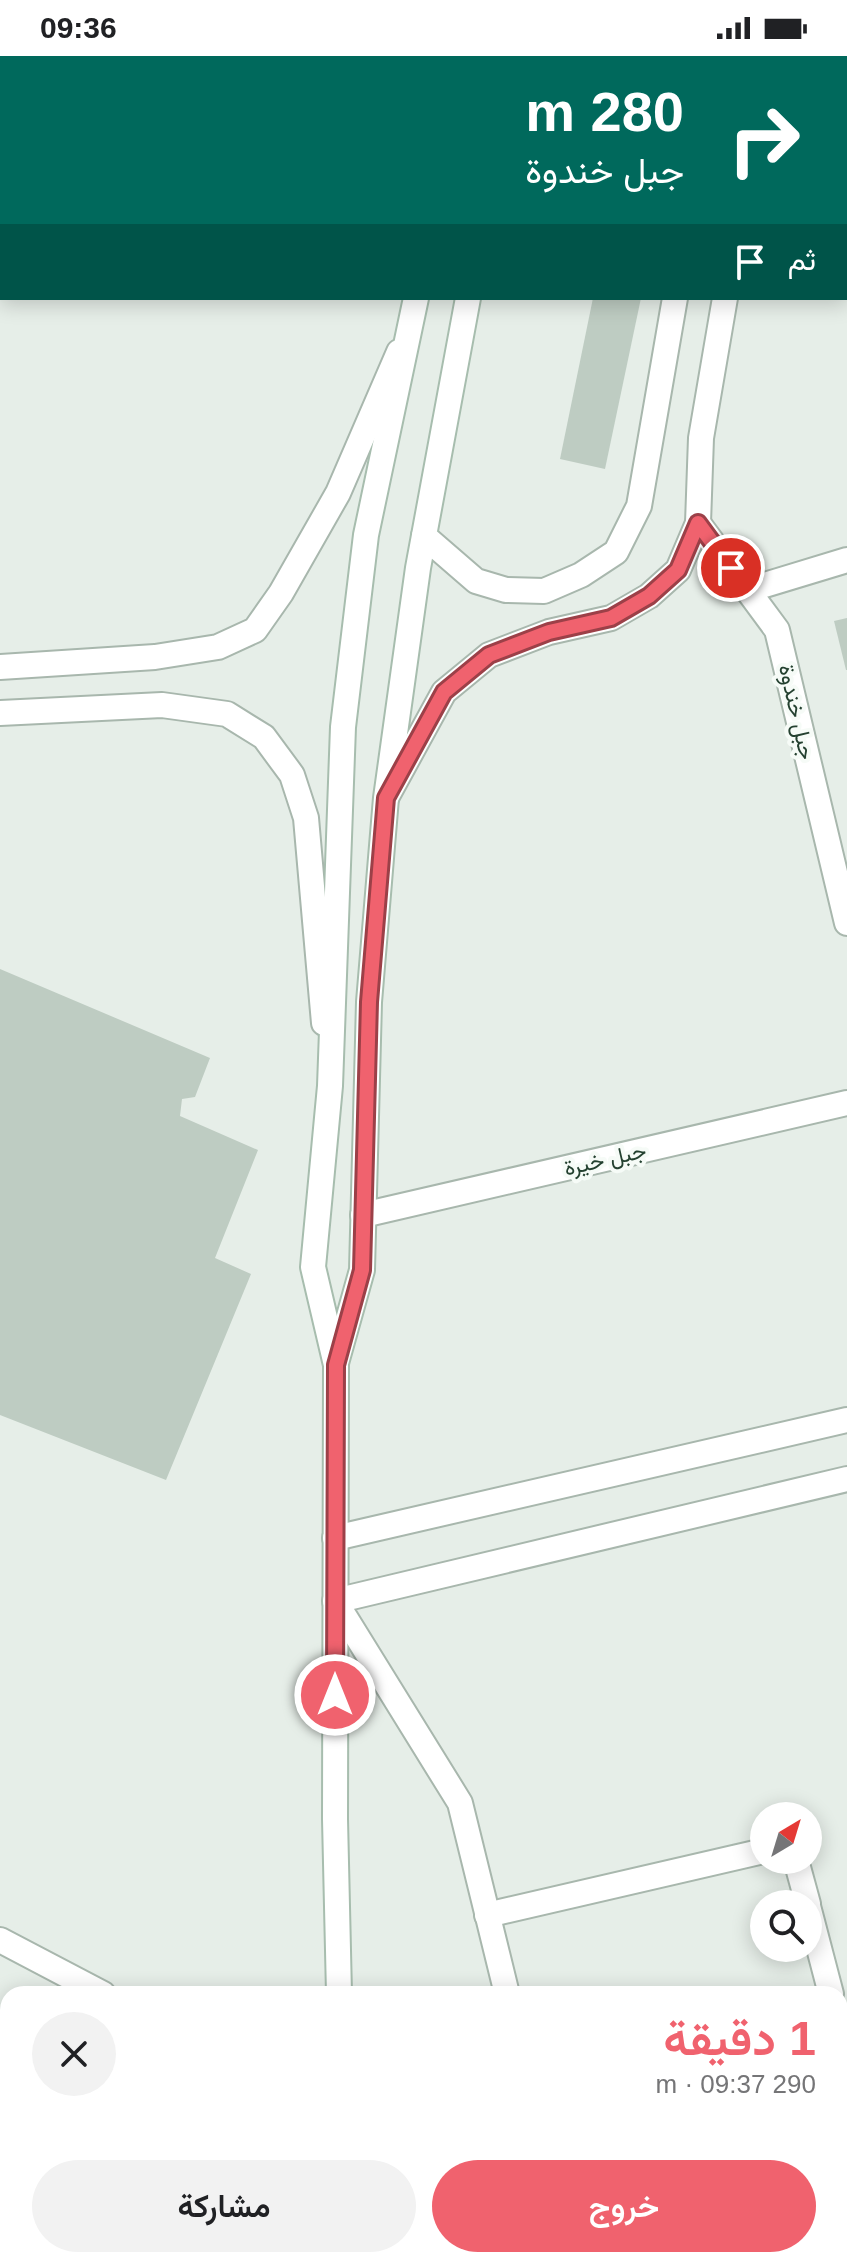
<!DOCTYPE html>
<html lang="ar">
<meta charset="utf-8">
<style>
:root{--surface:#fff;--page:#f2f2f2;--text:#202124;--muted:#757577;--accent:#f0626e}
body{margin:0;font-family:Helvetica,Vazirmatn,sans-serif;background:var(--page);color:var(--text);direction:rtl;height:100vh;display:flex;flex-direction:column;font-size:30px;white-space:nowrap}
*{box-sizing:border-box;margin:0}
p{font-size:26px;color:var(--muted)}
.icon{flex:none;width:44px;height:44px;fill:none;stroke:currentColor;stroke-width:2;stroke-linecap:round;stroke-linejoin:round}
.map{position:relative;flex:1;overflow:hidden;direction:ltr}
.details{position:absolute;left:0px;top:1930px;width:848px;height:282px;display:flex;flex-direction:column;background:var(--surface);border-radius:24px 24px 0 0;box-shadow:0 4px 20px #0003;direction:rtl}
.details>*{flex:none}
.guide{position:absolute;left:0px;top:0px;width:848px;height:244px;box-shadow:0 4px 20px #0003;direction:rtl;background:#00695c;color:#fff;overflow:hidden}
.needle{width:52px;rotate:38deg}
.controls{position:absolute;left:750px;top:1746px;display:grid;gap:16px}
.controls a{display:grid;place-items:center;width:72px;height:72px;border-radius:50%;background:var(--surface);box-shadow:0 4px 20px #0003;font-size:40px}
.pin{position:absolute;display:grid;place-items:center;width:68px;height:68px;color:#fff;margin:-34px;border:4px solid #fff;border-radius:50%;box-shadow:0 2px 8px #0007}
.me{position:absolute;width:88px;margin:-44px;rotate:0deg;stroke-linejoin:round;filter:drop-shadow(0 0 6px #0008)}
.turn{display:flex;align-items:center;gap:28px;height:168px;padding:0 32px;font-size:36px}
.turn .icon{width:104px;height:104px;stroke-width:2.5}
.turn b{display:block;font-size:56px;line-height:68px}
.then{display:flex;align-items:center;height:76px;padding:0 32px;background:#0003;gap:16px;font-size:30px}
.round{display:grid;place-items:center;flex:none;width:84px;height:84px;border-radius:42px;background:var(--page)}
.overview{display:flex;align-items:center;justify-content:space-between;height:136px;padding:0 32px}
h1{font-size:48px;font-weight:600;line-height:60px;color:var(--accent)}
.cta{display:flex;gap:16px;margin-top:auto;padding:16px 32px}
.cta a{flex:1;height:92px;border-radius:48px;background:var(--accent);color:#fff;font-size:32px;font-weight:600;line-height:92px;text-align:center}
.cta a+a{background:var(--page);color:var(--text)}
.status{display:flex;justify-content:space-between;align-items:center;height:56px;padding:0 40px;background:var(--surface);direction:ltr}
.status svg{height:22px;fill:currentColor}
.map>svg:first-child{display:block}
.building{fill:#beccc2}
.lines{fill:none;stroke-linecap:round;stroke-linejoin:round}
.minor-casing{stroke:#a8b7ad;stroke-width:28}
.secondary-casing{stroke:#a7bdae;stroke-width:28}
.minor{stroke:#fff;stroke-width:24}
.secondary{stroke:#fff;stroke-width:24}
.route-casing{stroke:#9c4048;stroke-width:20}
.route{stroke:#f0626e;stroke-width:14}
.labels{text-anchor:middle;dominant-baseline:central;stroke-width:8;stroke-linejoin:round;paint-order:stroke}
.street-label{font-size:22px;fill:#244130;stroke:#f6fbf7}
</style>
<div class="status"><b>09:36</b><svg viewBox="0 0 49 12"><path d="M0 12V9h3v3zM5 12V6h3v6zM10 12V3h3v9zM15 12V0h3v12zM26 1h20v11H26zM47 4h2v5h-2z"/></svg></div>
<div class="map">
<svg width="847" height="2211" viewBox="0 0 847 2211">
<rect width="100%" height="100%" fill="#e6eee8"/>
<g class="building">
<polygon points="593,242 641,242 605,413 560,403"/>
<polygon points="847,562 847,614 846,614 834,565"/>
<polygon points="0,913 210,1002 195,1041 182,1043 180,1060 258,1094 215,1202 251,1218 166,1424 0,1359"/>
</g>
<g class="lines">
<g class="minor-casing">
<g id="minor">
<polyline points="59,2 60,0"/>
<polyline points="716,2 716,0"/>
<polyline points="750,2 760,0"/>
<polyline points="777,2 777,0"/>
<polyline points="0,89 2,86"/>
<polyline points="698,467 777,574 847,867"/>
<polyline points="424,480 476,525 506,534 544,535 581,519 616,496 639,450 675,242"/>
<polyline points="748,534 847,504"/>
<polyline points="0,611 155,601 218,591 255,574 281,537 338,437 399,296"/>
<polyline points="0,657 162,649 227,658 264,681 292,719 306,762 324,967"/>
<polyline points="387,740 444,636 489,599 549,576 611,562 649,540 678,514 698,467 701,382 725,242"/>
<polyline points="363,1159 847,1047"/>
<polyline points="335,1482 847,1364"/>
<polyline points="796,1804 808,1848"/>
<polyline points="808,1850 831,1938"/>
<polyline points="487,1859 764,1795"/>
<polyline points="0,1884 103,1938"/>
<polyline points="507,1938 460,1747 335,1545 847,1423"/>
<polyline points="840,1972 847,1999"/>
<polyline points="840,2165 847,2163"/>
<polyline points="572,2204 574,2211"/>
<polyline points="684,2211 708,2204"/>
</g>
</g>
<g class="secondary-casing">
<g id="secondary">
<polyline points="452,2 453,0"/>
<polyline points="523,2 523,0"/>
<polyline points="336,1307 362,1214 369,946 386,742 418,512 468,242"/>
<polyline points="339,1938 335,1763 336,1309 313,1211 330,1030 343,671 366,479 416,242"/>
<polyline points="343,2204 344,2211"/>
</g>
</g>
<use href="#minor" class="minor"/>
<use href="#secondary" class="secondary"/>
</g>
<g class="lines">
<g class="route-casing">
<polyline id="route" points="335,1639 336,1309 362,1214 369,946 386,742 444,636 489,599 549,576 611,562 649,540 678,514 698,467 731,512"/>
</g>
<use href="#route" class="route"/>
</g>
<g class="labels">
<g class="street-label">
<text transform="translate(797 656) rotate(77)">جبل خندوة</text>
<text transform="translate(605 1103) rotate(-13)">جبل خيرة</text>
</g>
</g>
</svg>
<div class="controls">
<a><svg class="needle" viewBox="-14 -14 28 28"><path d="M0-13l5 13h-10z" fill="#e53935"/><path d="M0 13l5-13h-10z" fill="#757577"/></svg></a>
<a><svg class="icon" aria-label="search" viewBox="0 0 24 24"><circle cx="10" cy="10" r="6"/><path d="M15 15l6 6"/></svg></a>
</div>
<div class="pin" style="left:731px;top:512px;background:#d93025"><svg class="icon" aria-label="arrive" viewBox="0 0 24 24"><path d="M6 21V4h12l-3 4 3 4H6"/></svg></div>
<svg class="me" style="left:335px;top:1639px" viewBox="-20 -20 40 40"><circle r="17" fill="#f0626e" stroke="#fff" stroke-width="3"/><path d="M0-11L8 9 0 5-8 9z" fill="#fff"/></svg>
<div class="guide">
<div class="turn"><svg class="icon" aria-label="right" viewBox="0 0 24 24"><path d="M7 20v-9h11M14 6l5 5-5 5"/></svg><div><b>280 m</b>جبل خندوة</div></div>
<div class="then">ثم<svg class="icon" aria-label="arrive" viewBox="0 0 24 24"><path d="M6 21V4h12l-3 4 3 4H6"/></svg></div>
</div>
<section class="details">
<div class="overview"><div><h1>1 دقيقة</h1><p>290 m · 09:37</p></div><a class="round"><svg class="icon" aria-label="close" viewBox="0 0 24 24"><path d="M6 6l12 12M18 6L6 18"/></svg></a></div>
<div class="cta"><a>خروج</a><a>مشاركة</a></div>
</section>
</div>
